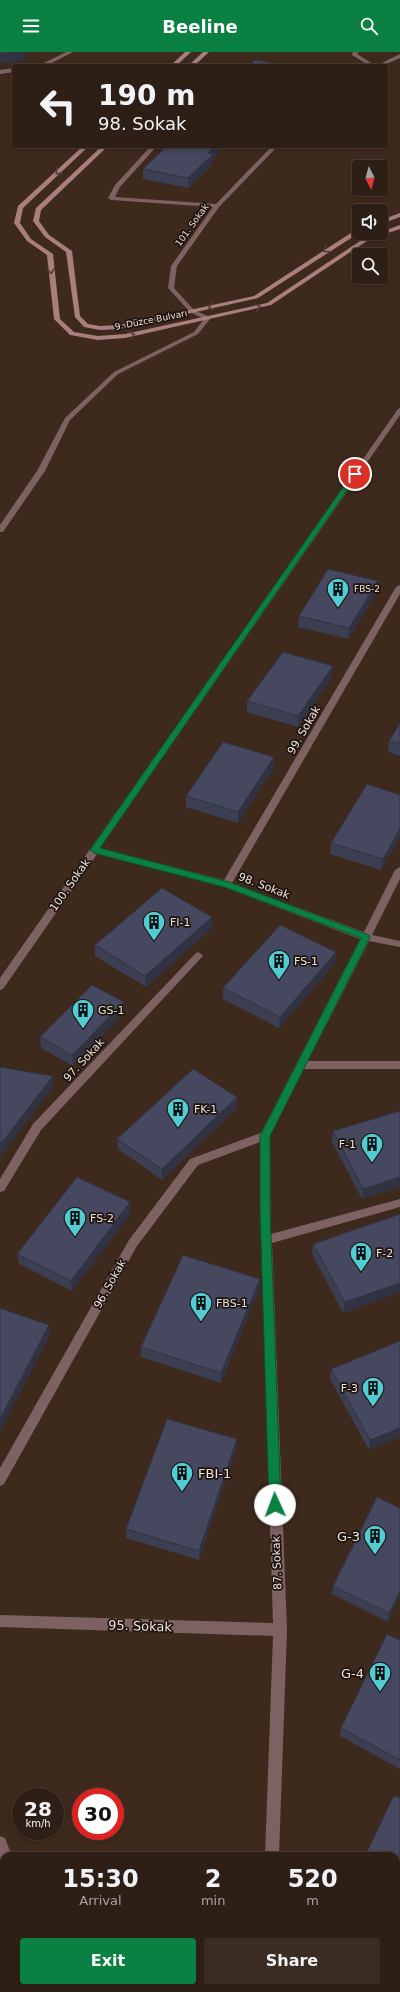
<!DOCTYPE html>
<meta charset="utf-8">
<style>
:root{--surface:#2e1f16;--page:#3a2c23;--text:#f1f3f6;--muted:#a7a2a1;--line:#493d35;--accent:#0b8043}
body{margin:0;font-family:"DejaVu Sans",sans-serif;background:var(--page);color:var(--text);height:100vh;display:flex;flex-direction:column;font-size:15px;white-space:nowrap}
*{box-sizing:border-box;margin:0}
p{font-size:13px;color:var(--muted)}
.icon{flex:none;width:22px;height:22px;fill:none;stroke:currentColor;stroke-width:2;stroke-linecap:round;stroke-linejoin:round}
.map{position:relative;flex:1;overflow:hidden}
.details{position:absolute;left:0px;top:1800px;width:400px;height:140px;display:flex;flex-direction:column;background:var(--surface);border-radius:12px 12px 0 0;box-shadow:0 2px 6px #0003,0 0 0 1px var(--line)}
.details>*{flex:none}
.top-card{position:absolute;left:12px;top:12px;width:376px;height:84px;border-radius:4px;box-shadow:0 2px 6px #0003,0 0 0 1px var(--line);background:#2e1f16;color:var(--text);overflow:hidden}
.needle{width:26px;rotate:174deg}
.tools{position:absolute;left:352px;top:108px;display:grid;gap:8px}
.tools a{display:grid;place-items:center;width:36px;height:36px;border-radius:4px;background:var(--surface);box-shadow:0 2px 6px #0003,0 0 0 1px var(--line);font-size:20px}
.speed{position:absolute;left:12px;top:1736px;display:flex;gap:8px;font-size:20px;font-weight:700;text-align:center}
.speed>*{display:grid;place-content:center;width:52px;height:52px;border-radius:50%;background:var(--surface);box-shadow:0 2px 6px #0003,0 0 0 1px var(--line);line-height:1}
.speed small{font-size:10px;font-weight:400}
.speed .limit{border:6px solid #d22;background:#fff;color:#111}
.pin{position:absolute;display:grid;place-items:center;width:34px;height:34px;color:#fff;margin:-17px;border:2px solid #fff;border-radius:50%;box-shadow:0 1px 4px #0007}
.me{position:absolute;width:44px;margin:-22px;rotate:358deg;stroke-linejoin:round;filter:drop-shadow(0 0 3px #0008)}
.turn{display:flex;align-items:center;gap:14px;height:84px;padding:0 20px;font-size:18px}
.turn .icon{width:52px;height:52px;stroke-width:2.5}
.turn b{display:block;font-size:28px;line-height:34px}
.eta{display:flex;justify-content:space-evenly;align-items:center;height:68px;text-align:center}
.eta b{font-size:24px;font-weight:700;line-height:28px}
.action{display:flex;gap:8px;margin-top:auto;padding:8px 20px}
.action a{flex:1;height:46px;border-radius:4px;background:var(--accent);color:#fff;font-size:16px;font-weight:700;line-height:46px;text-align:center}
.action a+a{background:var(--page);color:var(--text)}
header{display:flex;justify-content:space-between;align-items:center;height:52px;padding:0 20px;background:var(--accent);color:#fff;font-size:18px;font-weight:700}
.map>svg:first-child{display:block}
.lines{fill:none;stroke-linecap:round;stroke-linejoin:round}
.minor{fill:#7e6262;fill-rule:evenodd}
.secondary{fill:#aa7e7f;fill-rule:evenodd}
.wall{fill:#3c3e52}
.shaded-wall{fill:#313242}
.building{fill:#46485f;stroke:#313242}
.oneway{stroke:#563e3c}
.route{fill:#0b8043;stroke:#07532c}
.labels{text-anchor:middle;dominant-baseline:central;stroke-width:3.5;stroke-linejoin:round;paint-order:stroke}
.far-street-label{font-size:9px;fill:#efe1d9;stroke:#1e140f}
.far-poi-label{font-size:9px;fill:#efe1d9;stroke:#1e140f;text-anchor:start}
.street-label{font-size:11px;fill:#efe1d9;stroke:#1e140f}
.poi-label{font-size:11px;fill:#efe1d9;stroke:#1e140f;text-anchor:start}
.near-poi-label{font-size:13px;fill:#efe1d9;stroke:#1e140f;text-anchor:end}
.near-street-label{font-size:13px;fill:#efe1d9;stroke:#1e140f}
</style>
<header><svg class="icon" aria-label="menu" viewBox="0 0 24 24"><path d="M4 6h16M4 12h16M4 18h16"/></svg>Beeline<svg class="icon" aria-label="search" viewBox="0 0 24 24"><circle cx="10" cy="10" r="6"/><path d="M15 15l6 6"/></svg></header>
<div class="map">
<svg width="400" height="1940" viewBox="0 0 400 1940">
<rect width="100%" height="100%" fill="#3e291d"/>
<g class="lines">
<g class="minor">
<polygon points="66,0 73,0 48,13 33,14 44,11"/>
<path d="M353 0H359L357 2 376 14 400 2V6C376 17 374 17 352 3Z"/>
<polygon points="14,16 14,20 0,22 0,18"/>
<polygon points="151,94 157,94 120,135 115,145 216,152 272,94 278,94 219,155 177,214 174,236 194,258 210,265 210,267 198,282 118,322 70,368 45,419 3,480 0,480 0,473 37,419 65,366 114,320 194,280 204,267 190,260 168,236 171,214 213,155 111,148 108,146 115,133"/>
<polygon points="400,356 400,363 100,796 224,828 396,535 400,533 400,542 232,831 364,880 395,818 400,815 400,827 372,883 400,889 400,895 369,889 308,1009 400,1009 400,1017 304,1017 270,1084 271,1182 400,1147 400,1155 272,1191 287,1578 279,1804 265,1804 273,1584 0,1575 0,1563 273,1571 260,1158 260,1090 198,1113 137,1194 4,1432 0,1434 0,1416 129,1188 190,1107 261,1081 360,887 224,835 97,802 3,937 0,938 0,926 398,357"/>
<polygon points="198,900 201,902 203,904 201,906 41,1078 4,1139 0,1140 0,1127 33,1072 195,902"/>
<polygon points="0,1784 5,1786 12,1804 4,1804 4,1811 0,1809"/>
<polygon points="43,1936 57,1936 58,1940 44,1940"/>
<rect x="261" y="1936" width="14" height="4"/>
</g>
<g class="secondary">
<polygon points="185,0 191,0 176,14 170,14"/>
<polygon points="203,0 209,0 194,14 188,14"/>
<polygon points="83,94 89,94 23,156 20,171 31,187 53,202 60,267 74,280 98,284 125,282 267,251 366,185 381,181 381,180 400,173 400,177 370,187 271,253 125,286 98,288 70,283 54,267 47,203 27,189 14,171 18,154"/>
<polygon points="102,94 108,94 41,158 39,169 49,183 72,199 80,264 88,272 100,274 120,273 254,244 357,177 359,176 359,181 258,246 120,277 100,278 84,275 75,265 66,200 45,185 33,169 36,156"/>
<polygon points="400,161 400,165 381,172 381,168"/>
</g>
</g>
<g class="wall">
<polygon points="213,106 212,112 189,136 143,127 143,117"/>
<polygon points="378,529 377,540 348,587 298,575 299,564"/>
<polygon points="332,625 298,675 247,660 247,649"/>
<polygon points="400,671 400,704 388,700 389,689"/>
<polygon points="274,705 274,716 238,771 186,755 186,744"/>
<polygon points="400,743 381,818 330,802 331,791"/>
<polygon points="212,865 212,876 146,935 95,904 95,893"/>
<polygon points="336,900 335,911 279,976 223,947 223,936"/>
<polygon points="124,961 73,1014 41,996 40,985"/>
<polygon points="237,1056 162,1128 118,1097 117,1087"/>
<polygon points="400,1059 400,1135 362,1147 332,1090 333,1079"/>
<polygon points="130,1150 131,1161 72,1239 19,1212 17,1202"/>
<polygon points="400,1162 400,1240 343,1261 312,1202 313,1192"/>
<polygon points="260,1227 259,1237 221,1331 141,1305 141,1295"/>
<polygon points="400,1289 369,1398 330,1327 331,1317"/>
<polygon points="237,1387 236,1396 199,1508 126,1486 126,1477"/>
<polygon points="400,1456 400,1543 388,1570 332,1542 333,1534"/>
<polygon points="400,1588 400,1717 340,1684 341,1676"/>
<polygon points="400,1746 400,1886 396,1883 396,1804"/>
</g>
<g class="shaded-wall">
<polygon points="18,0 25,0 26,9 0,11 0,2"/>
<polygon points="215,94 225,94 213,106 212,112 189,136 188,126 208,101"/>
<polygon points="378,529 377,540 348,587 349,576"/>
<polygon points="333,614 332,625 298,675 298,664"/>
<polygon points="274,705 274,716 238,771 238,760"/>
<polygon points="400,777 400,786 381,818 383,807"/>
<polygon points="212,865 212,876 146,935 145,924"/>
<polygon points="336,900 335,911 279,976 280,965"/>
<polygon points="124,950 124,961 73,1014 72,1003"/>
<polygon points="53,1024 54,1034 0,1105 0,1093"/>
<polygon points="237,1045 237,1056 162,1128 162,1117"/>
<polygon points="400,1125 400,1135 362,1147 363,1137"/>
<polygon points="130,1150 131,1161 72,1239 71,1229"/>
<polygon points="260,1227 259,1237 221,1331 221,1321"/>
<polygon points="400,1231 400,1240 343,1261 345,1250"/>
<polygon points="49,1273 50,1283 0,1380 0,1367"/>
<polygon points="400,1376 400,1385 369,1398 370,1388"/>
<polygon points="237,1387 236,1396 199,1508 199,1499"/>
<polygon points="400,1539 400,1543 388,1570 389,1561"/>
</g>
<g class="building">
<polygon points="0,0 18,0 0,2"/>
<polygon points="255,8 297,14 249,14"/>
<polygon points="167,94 215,94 208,101 213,102 188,126 143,117"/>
<polygon points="328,517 378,529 349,576 299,564"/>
<polygon points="283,600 333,614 298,664 247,649"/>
<polygon points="400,671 400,692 389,689"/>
<polygon points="223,690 274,705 238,760 186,744"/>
<polygon points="367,732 400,743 400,777 383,807 331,791"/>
<polygon points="162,836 212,865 145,924 95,893"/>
<polygon points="280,873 336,900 280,965 223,936"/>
<polygon points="92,933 124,950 72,1003 40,985"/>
<polygon points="0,1015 53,1024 0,1093"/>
<polygon points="193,1017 237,1045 162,1117 117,1087"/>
<polygon points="400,1059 400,1125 363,1137 333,1079"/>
<polygon points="77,1125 130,1150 71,1229 17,1202"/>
<polygon points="400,1162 400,1231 345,1250 313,1192"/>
<polygon points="183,1203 260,1227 221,1321 141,1295"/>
<polygon points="0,1256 49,1273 0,1367"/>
<polygon points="400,1289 400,1376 370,1388 331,1317"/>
<polygon points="167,1367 237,1387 199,1499 126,1477"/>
<polygon points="377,1445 400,1456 400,1539 389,1561 333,1534"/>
<polygon points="387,1582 400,1588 400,1708 341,1676"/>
<polygon points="394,1743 400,1746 400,1878 396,1876 396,1804 365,1804"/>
</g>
<defs><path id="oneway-chevron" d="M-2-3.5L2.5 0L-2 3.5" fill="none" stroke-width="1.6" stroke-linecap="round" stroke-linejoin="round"/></defs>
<g class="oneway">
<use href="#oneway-chevron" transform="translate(58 120) rotate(137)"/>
<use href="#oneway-chevron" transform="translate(326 198) rotate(147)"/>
<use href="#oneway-chevron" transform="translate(51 219) rotate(84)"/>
<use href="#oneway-chevron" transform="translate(211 255) rotate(168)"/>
<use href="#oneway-chevron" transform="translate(258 255) rotate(-12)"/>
<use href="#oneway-chevron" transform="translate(132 283) rotate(-12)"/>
</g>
<polygon class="route" points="353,421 358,422 100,796 229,830 369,883 370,885 270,1084 270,1158 281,1453 279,1457 275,1459 271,1457 269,1453 260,1158 260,1084 361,886 224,835 94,801 90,798"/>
<defs>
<g id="building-pin" transform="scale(1.15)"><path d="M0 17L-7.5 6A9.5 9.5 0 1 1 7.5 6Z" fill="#51ccd3" stroke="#1e140f"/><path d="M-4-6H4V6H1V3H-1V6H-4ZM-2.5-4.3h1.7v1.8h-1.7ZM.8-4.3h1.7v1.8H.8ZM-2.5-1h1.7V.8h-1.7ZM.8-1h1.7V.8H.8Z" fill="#111"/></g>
</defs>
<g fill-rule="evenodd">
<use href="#building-pin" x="338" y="537"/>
<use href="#building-pin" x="154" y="870"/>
<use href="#building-pin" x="279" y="909"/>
<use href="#building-pin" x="83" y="958"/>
<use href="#building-pin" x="178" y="1057"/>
<use href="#building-pin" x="372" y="1092"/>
<use href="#building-pin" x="75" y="1166"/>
<use href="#building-pin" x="361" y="1201"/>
<use href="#building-pin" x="201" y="1251"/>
<use href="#building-pin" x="373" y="1336"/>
<use href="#building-pin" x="182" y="1421"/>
<use href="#building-pin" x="375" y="1484"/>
<use href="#building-pin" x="380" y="1621"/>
</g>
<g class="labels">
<g class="far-street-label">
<text transform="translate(192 173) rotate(-54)">101. Sokak</text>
<text transform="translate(151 268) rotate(-11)">9. Düzce Bulvarı</text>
</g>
<g class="far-poi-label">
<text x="354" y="537">FBS-2</text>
</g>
<g class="street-label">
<text transform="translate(304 678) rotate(-60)">99. Sokak</text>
<text transform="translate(70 833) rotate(-55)">100. Sokak</text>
<text transform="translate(264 834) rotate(21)">98. Sokak</text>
<text transform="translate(84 1008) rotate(-47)">97. Sokak</text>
<text transform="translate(110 1232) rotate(-61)">96. Sokak</text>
<text transform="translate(277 1511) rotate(-92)">87. Sokak</text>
</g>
<g class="poi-label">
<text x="170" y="870">FI-1</text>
<text x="294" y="909">FS-1</text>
<text x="98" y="958">GS-1</text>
<text x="194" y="1057">FK-1</text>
<text x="356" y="1092" text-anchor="end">F-1</text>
<text x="90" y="1166">FS-2</text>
<text x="376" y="1201">F-2</text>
<text x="216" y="1251">FBS-1</text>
<text x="358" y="1336" text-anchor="end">F-3</text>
</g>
<g class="near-poi-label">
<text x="198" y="1421" text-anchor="start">FBI-1</text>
<text x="360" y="1484">G-3</text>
<text x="364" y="1621">G-4</text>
</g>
<g class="near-street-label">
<text transform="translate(140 1574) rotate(2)">95. Sokak</text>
</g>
</g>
</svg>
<div class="tools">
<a><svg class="needle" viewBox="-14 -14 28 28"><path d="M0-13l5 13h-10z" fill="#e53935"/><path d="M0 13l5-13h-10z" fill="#a7a2a1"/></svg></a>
<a><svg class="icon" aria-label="sound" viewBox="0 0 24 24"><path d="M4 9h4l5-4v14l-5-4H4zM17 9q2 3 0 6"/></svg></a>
<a><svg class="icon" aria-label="search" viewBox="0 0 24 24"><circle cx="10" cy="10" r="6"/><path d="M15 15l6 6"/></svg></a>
</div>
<div class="speed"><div>28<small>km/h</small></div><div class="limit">30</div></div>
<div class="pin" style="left:355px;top:422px;background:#d93025"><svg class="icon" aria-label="arrive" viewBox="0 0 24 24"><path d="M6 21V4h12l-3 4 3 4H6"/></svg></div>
<svg class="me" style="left:275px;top:1453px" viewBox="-20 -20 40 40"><circle r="19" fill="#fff"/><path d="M0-13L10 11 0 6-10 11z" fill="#0b8043"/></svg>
<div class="top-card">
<div class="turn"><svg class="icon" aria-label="left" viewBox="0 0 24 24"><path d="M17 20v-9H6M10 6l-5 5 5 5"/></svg><div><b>190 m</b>98. Sokak</div></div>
</div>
<section class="details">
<div class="eta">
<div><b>15:30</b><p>Arrival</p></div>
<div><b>2</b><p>min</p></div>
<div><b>520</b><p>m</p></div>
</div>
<div class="action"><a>Exit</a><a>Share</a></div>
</section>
</div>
